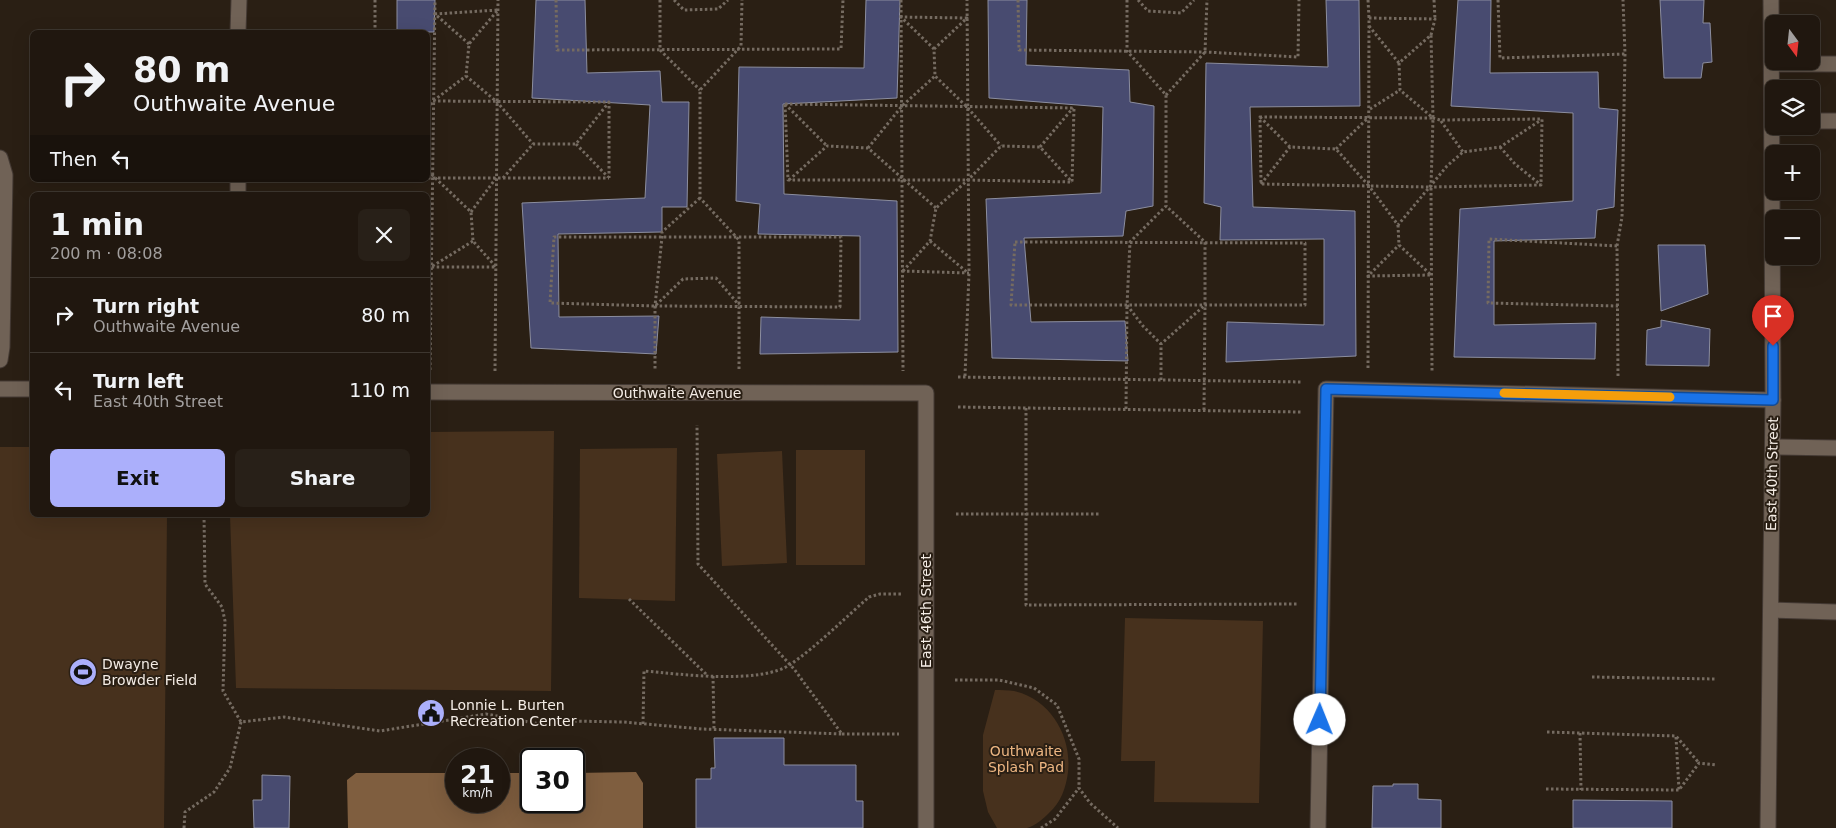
<!DOCTYPE html>
<meta charset="utf-8">
<style>
:root{--surface:#20170f;--page:#282018;--text:#f1f3f6;--muted:#a29f9e;--line:#3d362f;--accent:#abaffb}
body{margin:0;font-family:"DejaVu Sans",sans-serif;background:var(--page);color:var(--text);height:100vh;display:flex;flex-direction:column;font-size:19px;white-space:nowrap}
*{box-sizing:border-box;margin:0}
p{font-size:16px;color:var(--muted)}
.icon{flex:none;width:28px;height:28px;fill:none;stroke:currentColor;stroke-width:2;stroke-linecap:round;stroke-linejoin:round}
.map{position:relative;flex:1;overflow:hidden}
.panel{position:absolute;left:30px;top:192px;width:400px;height:325px;display:flex;flex-direction:column;background:var(--surface);border-radius:8px;box-shadow:0 5px 20px #0002,0 0 0 1px var(--line)}
.panel>*{flex:none}
.guide{position:absolute;left:30px;top:30px;width:400px;height:152px;border-radius:8px;box-shadow:0 5px 20px #0002,0 0 0 1px var(--line);background:#20170f;color:var(--text);overflow:hidden}
.needle{width:32px;rotate:165deg}
.fabs{position:absolute;left:1765px;top:15px;display:grid;gap:10px}
.fabs a{display:grid;place-items:center;width:55px;height:55px;border-radius:8px;background:var(--surface);box-shadow:0 5px 20px #0002,0 0 0 1px var(--line);font-size:25px}
.speed{position:absolute;left:445px;top:748px;display:flex;gap:10px;font-size:25px;font-weight:700;text-align:center}
.speed>*{display:grid;place-content:center;width:65px;height:65px;border-radius:50%;background:var(--surface);box-shadow:0 5px 20px #0002,0 0 0 1px var(--line);line-height:1}
.speed small{font-size:12px;font-weight:400}
.speed .limit{border:2px solid #111;border-radius:8px;background:#fff;color:#111}
.pin{position:absolute;display:grid;place-items:center;width:42px;height:42px;color:#fff;margin:-51px -21px;border-radius:50% 50% 50% 0;rotate:-45deg;box-shadow:0 0 5px #0007}
.pin .icon{rotate:45deg}
.me{position:absolute;width:55px;margin:-28px;rotate:1deg;stroke-linejoin:round;filter:drop-shadow(0 0 4px #0008)}
.turn{display:flex;align-items:center;gap:18px;height:105px;padding:0 20px;font-size:22px}
.turn .icon{width:65px;height:65px;stroke-width:2.5}
.turn b{display:block;font-size:35px;line-height:42px}
.then{display:flex;align-items:center;height:48px;padding:0 20px;background:#0003;gap:10px;font-size:19px}
.round{display:grid;place-items:center;flex:none;width:52px;height:52px;border-radius:8px;background:var(--page)}
.head{display:flex;align-items:center;justify-content:space-between;height:85px;padding:0 20px}
h1{font-size:30px;font-weight:700;line-height:38px}
.primary-button{display:flex;gap:10px;margin-top:auto;padding:10px 20px}
.primary-button a{flex:1;height:58px;border-radius:8px;background:var(--accent);color:#111;font-size:20px;font-weight:700;line-height:58px;text-align:center}
.primary-button a+a{background:var(--page);color:var(--text)}
ul{padding:0;list-style:none}
li{display:flex;align-items:center;gap:15px;height:75px;padding:0 20px;border-top:1px solid var(--line)}
li div{flex:1}
li b{display:block;font-size:19px}
li em{font-style:normal}
.map>svg:first-child{display:block}
.green{fill:#47311d}
.water{fill:#7f5e3f}
.building{fill:#484b70;stroke:#8c8e9f}
.lines{fill:none;stroke-linecap:round;stroke-linejoin:round}
.service-casing{stroke:#443a34;stroke-width:17}
.minor-casing{stroke:#443a34;stroke-width:17}
.tertiary-casing{stroke:#443a34;stroke-width:17}
.path{stroke:#756b61;stroke-width:3;stroke-dasharray:2.5 2.5;stroke-linecap:butt}
.service{stroke:#706256;stroke-width:15}
.minor{stroke:#706256;stroke-width:15}
.tertiary{stroke:#706256;stroke-width:15}
.route-casing{stroke:#114b97;stroke-width:12}
.route{stroke:#1a73e8;stroke-width:9}
.slow{stroke:#f59e0b;stroke-width:9}
.labels{text-anchor:middle;dominant-baseline:central;stroke-width:4;stroke-linejoin:round;paint-order:stroke}
.street-label{font-size:14px;fill:#f4ece5;stroke:#2a1f14}
.poi-label{font-size:14px;fill:#f4ece5;stroke:#2a1f14;text-anchor:start}
.park-label{font-size:14px;fill:#edb682;stroke:#2a1f14}
</style>
<div class="map">
<svg width="1836" height="828" viewBox="0 0 1836 828">
<rect width="100%" height="100%" fill="#2a1f14"/>
<g class="green">
<polygon points="554,431 551,691 236,688 230,515 428,515 428,432"/>
<polygon points="0,447 32,447 32,515 167,515 164,828 0,828"/>
<polygon points="677,448 675,601 579,598 580,449"/>
<rect x="796" y="450" width="69" height="115"/>
<polygon points="782,451 787,563 722,566 717,454"/>
<polygon points="1125,618 1263,621 1259,803 1154,802 1155,761 1121,761"/>
<path d="M995 690C1001 690 1008 690 1014 691 1051 699 1072 737 1068 772 1066 788 1061 802 1049 813 1044 818 1035 826 1027 828 1018 828 1006 828 997 828L988 812 983 791V735Z"/>
</g>
<polygon class="water" points="636,772 643,783 643,828 348,828 347,780 356,773 456,773 456,801 499,801 499,773 531,773 531,801 574,801 574,773"/>
<g class="building">
<polygon points="397,0 435,0 434,32 397,32"/>
<polygon points="536,0 585,0 587,73 660,71 662,102 689,102 687,207 662,207 662,232 558,234 559,317 659,316 656,354 531,348 522,203 645,198 650,105 532,98"/>
<polygon points="866,0 900,0 897,98 783,104 784,194 897,201 898,352 760,354 761,317 860,320 860,236 758,234 760,204 736,201 739,67 864,68"/>
<polygon points="988,0 1027,0 1026,65 1129,70 1130,102 1154,106 1153,206 1126,211 1123,236 1024,238 1031,322 1125,321 1128,361 992,358 986,199 1101,193 1103,107 989,98"/>
<polygon points="1326,0 1359,0 1360,106 1250,107 1253,207 1355,211 1356,356 1226,362 1227,322 1324,325 1324,239 1220,240 1221,207 1204,203 1206,63 1328,67"/>
<polygon points="1458,0 1491,0 1490,73 1598,72 1599,108 1618,110 1614,207 1597,210 1595,238 1494,241 1494,325 1596,323 1595,359 1454,357 1460,209 1573,201 1573,113 1451,106"/>
<polygon points="1660,0 1704,0 1703,23 1710,23 1712,62 1703,63 1701,78 1664,78"/>
<polygon points="1658,245 1705,245 1708,294 1661,311"/>
<polygon points="1661,320 1710,329 1709,366 1646,365 1647,330 1661,327"/>
<polygon points="714,738 784,738 784,765 856,765 856,801 863,801 863,828 696,828 696,779 711,779 711,768 715,768"/>
<polygon points="262,775 290,776 289,828 254,828 253,800 262,800"/>
<polygon points="1393,784 1418,784 1418,799 1441,800 1441,828 1372,828 1373,786 1393,786"/>
<polygon points="1573,800 1672,801 1672,828 1573,828"/>
</g>
<g class="lines">
<g class="service-casing">
<g id="service">
<polyline points="1773,447 1836,448"/>
<polyline points="1771,610 1836,612"/>
</g>
</g>
<g class="minor-casing">
<g id="minor">
<polyline points="238,32 239,0"/>
<polyline points="1773,64 1836,64"/>
<polyline points="1811,121 1836,121"/>
<polyline points="0,158 5,175 2,347 0,360"/>
<polyline points="238,195 238,180"/>
<polyline points="0,389 32,389"/>
<polyline points="428,392 926,393 926,828"/>
<polyline points="1318,828 1326,389 1773,400"/>
</g>
</g>
<g class="tertiary-casing">
<polyline id="tertiary" points="1768,828 1773,400 1771,0"/>
</g>
<g class="path">
<polyline points="375,0 375,32"/>
<polyline points="556,0 557,50 841,49 843,0"/>
<polyline points="660,0 660,50 700,90"/>
<polyline points="674,0 684,10 718,9 728,0"/>
<polyline points="901,0 903,371"/>
<polyline points="1018,0 1019,50 1205,52 1298,57 1299,0"/>
<polyline points="1127,0 1127,51 1166,95 1166,206 1130,242 1127,305 1143,326 1161,344"/>
<polyline points="1138,0 1148,11 1181,13 1194,0"/>
<polyline points="1368,0 1369,18"/>
<polyline points="1434,0 1435,19"/>
<polyline points="1498,0 1500,58 1625,54"/>
<polyline points="1369,26 1399,63"/>
<polyline points="469,44 435,14 498,10 469,44 466,76 497,102 533,144"/>
<polyline points="934,49 967,18 901,17 934,49 935,76 967,107 1001,146"/>
<polyline points="1166,95 1205,52 1207,0"/>
<polyline points="428,101 609,102 609,178"/>
<polygon points="785,104 1074,108 1072,182 968,180 788,180"/>
<polyline points="785,104 827,146"/>
<polyline points="428,109 433,101 466,76"/>
<polyline points="1370,109 1400,90"/>
<polyline points="1260,117 1290,147 1336,149 1369,186 1430,187"/>
<polyline points="1432,118 1260,117 1261,184 1369,186 1398,225 1447,166 1463,152 1500,147 1541,120"/>
<polyline points="1441,121 1463,152"/>
<polyline points="576,144 608,177"/>
<polyline points="1040,147 1073,108"/>
<polyline points="1500,147 1515,164 1541,185"/>
<polyline points="868,148 902,106 935,76"/>
<polyline points="1336,149 1369,117"/>
<polyline points="428,171 471,212 473,241 496,267 431,267 473,241"/>
<polyline points="428,178 609,178"/>
<polyline points="503,178 533,144 576,144 609,102"/>
<polyline points="789,180 827,146 868,148 936,208"/>
<polyline points="1261,184 1290,147"/>
<polyline points="1431,188 1432,371"/>
<polyline points="700,198 662,232 662,237 655,306 840,307 841,237 554,237 550,303 655,306 683,279 716,278 739,305"/>
<polyline points="471,212 496,178"/>
<polyline points="1398,225 1399,245 1431,275 1368,276 1399,245"/>
<polyline points="930,241 968,273"/>
<polygon points="1015,242 1305,243 1305,305 1011,305"/>
<polyline points="1617,246 1489,239 1488,303 1618,306"/>
<polyline points="902,271 969,273"/>
<polyline points="903,271 930,241 936,208 968,180 1001,146 1040,147 1072,182"/>
<polyline points="655,306 655,370"/>
<polyline points="1368,368 1369,18 1435,19 1431,35 1399,63 1400,90 1433,118 1440,120 1542,119 1541,185 1431,187 1433,118 1431,35"/>
<polyline points="739,369 739,240 700,198 700,90 741,46 742,0"/>
<polyline points="430,370 435,0"/>
<polyline points="495,371 498,0"/>
<polyline points="965,376 969,273 967,0"/>
<polyline points="1618,376 1617,246 1622,217 1625,54 1623,0"/>
<polyline points="958,377 1302,382"/>
<polyline points="1161,380 1161,344 1205,305 1205,242 1166,206"/>
<polyline points="958,407 1301,412"/>
<polyline points="1026,408 1026,605 1298,604"/>
<polyline points="1126,409 1127,305"/>
<polyline points="1204,410 1205,305"/>
<polyline points="956,514 1099,514"/>
<polyline points="204,515 205,584 222,607 225,621 223,691 241,722 284,717 380,731 486,714 545,725 570,721 623,722 702,729 842,734 794,669 698,564 697,425"/>
<polyline points="629,599 708,676"/>
<polyline points="713,676 714,729"/>
<polyline points="1592,677 1716,679"/>
<polyline points="955,680 999,680 1034,688 1057,705 1079,759 1079,788 1090,803 1118,828"/>
<path d="M643 724 644 671C680 674 761 685 791 664 817 646 845 618 869 597L880 594H902"/>
<polyline points="1547,732 1676,736 1699,763"/>
<polyline points="1580,733 1581,790"/>
<polyline points="842,734 899,734"/>
<polyline points="1676,737 1679,790"/>
<polyline points="1546,789 1679,790 1699,763 1716,765"/>
<polyline points="184,828 185,812 214,792 230,768 241,722"/>
<polyline points="1041,828 1055,819 1079,788"/>
</g>
<use href="#service" class="service"/>
<use href="#minor" class="minor"/>
<use href="#tertiary" class="tertiary"/>
</g>
<g class="lines">
<g class="route-casing">
<polyline id="route" points="1320,720 1326,389 1773,400 1773,346"/>
</g>
<use href="#route" class="route"/>
<polyline class="slow" points="1504,393 1670,397"/>
</g>
<defs>
<g id="stadium-disc" transform="scale(1.4375)"><circle r="9.5" fill="#abaffb" stroke="#2a1f14"/><path d="M0-5a6.5 5 0 1 0 0 10a6.5 5 0 1 0 0-10ZM-3.5-1.8h7v3.6h-7Z" fill="#111"/></g>
<g id="civic-disc" transform="scale(1.4375)"><circle r="9.5" fill="#abaffb" stroke="#2a1f14"/><path d="M-.6-6.5H3V-4.5H.6V-3L4-1V1h2V6H-6V1h2V-1L-.6-3ZM-1.2 2.5V6h2.4V2.5Z" fill="#111"/></g>
</defs>
<g fill-rule="evenodd">
<use href="#stadium-disc" x="83" y="672"/>
<use href="#civic-disc" x="431" y="713"/>
</g>
<g class="labels">
<g class="street-label">
<text x="677" y="393">Outhwaite Avenue</text>
<text transform="translate(1772 474) rotate(-89)">East 40th Street</text>
<text transform="translate(926 611) rotate(-90)">East 46th Street</text>
</g>
<g class="poi-label">
<text x="102" y="664">Dwayne<tspan x="102" dy="16">Browder Field</tspan></text>
<text x="450" y="705">Lonnie L. Burten<tspan x="450" dy="16">Recreation Center</tspan></text>
</g>
<g class="park-label">
<text x="1026" y="751">Outhwaite<tspan x="1026" dy="16">Splash Pad</tspan></text>
</g>
</g>
</svg>
<div class="fabs">
<a><svg class="needle" viewBox="-14 -14 28 28"><path d="M0-13l5 13h-10z" fill="#e53935"/><path d="M0 13l5-13h-10z" fill="#a29f9e"/></svg></a>
<a><svg class="icon" aria-label="layers" viewBox="0 0 24 24"><path d="M12 4l9 5-9 5-9-5zM3 14l9 5 9-5"/></svg></a>
<a>+</a>
<a>−</a>
</div>
<div class="speed"><div>21<small>km/h</small></div><div class="limit">30</div></div>
<div class="pin" style="left:1773px;top:346px;background:#d93025"><svg class="icon" aria-label="arrive" viewBox="0 0 24 24"><path d="M6 21V4h12l-3 4 3 4H6"/></svg></div>
<svg class="me" style="left:1320px;top:720px" viewBox="-20 -20 40 40"><circle r="19" fill="#fff"/><path d="M0-13L10 11 0 6-10 11z" fill="#1a73e8"/></svg>
<div class="guide">
<div class="turn"><svg class="icon" aria-label="right" viewBox="0 0 24 24"><path d="M7 20v-9h11M14 6l5 5-5 5"/></svg><div><b>80 m</b>Outhwaite Avenue</div></div>
<div class="then">Then<svg class="icon" aria-label="left" viewBox="0 0 24 24"><path d="M17 20v-9H6M10 6l-5 5 5 5"/></svg></div>
</div>
<section class="panel">
<div class="head"><div><h1>1 min</h1><p>200 m · 08:08</p></div><a class="round"><svg class="icon" aria-label="close" viewBox="0 0 24 24"><path d="M6 6l12 12M18 6L6 18"/></svg></a></div>
<ul>
<li><svg class="icon" aria-label="right" viewBox="0 0 24 24"><path d="M7 20v-9h11M14 6l5 5-5 5"/></svg><div><b>Turn right</b><p>Outhwaite Avenue</p></div><em>80 m</em></li>
<li><svg class="icon" aria-label="left" viewBox="0 0 24 24"><path d="M17 20v-9H6M10 6l-5 5 5 5"/></svg><div><b>Turn left</b><p>East 40th Street</p></div><em>110 m</em></li>
</ul>
<div class="primary-button"><a>Exit</a><a>Share</a></div>
</section>
</div>
